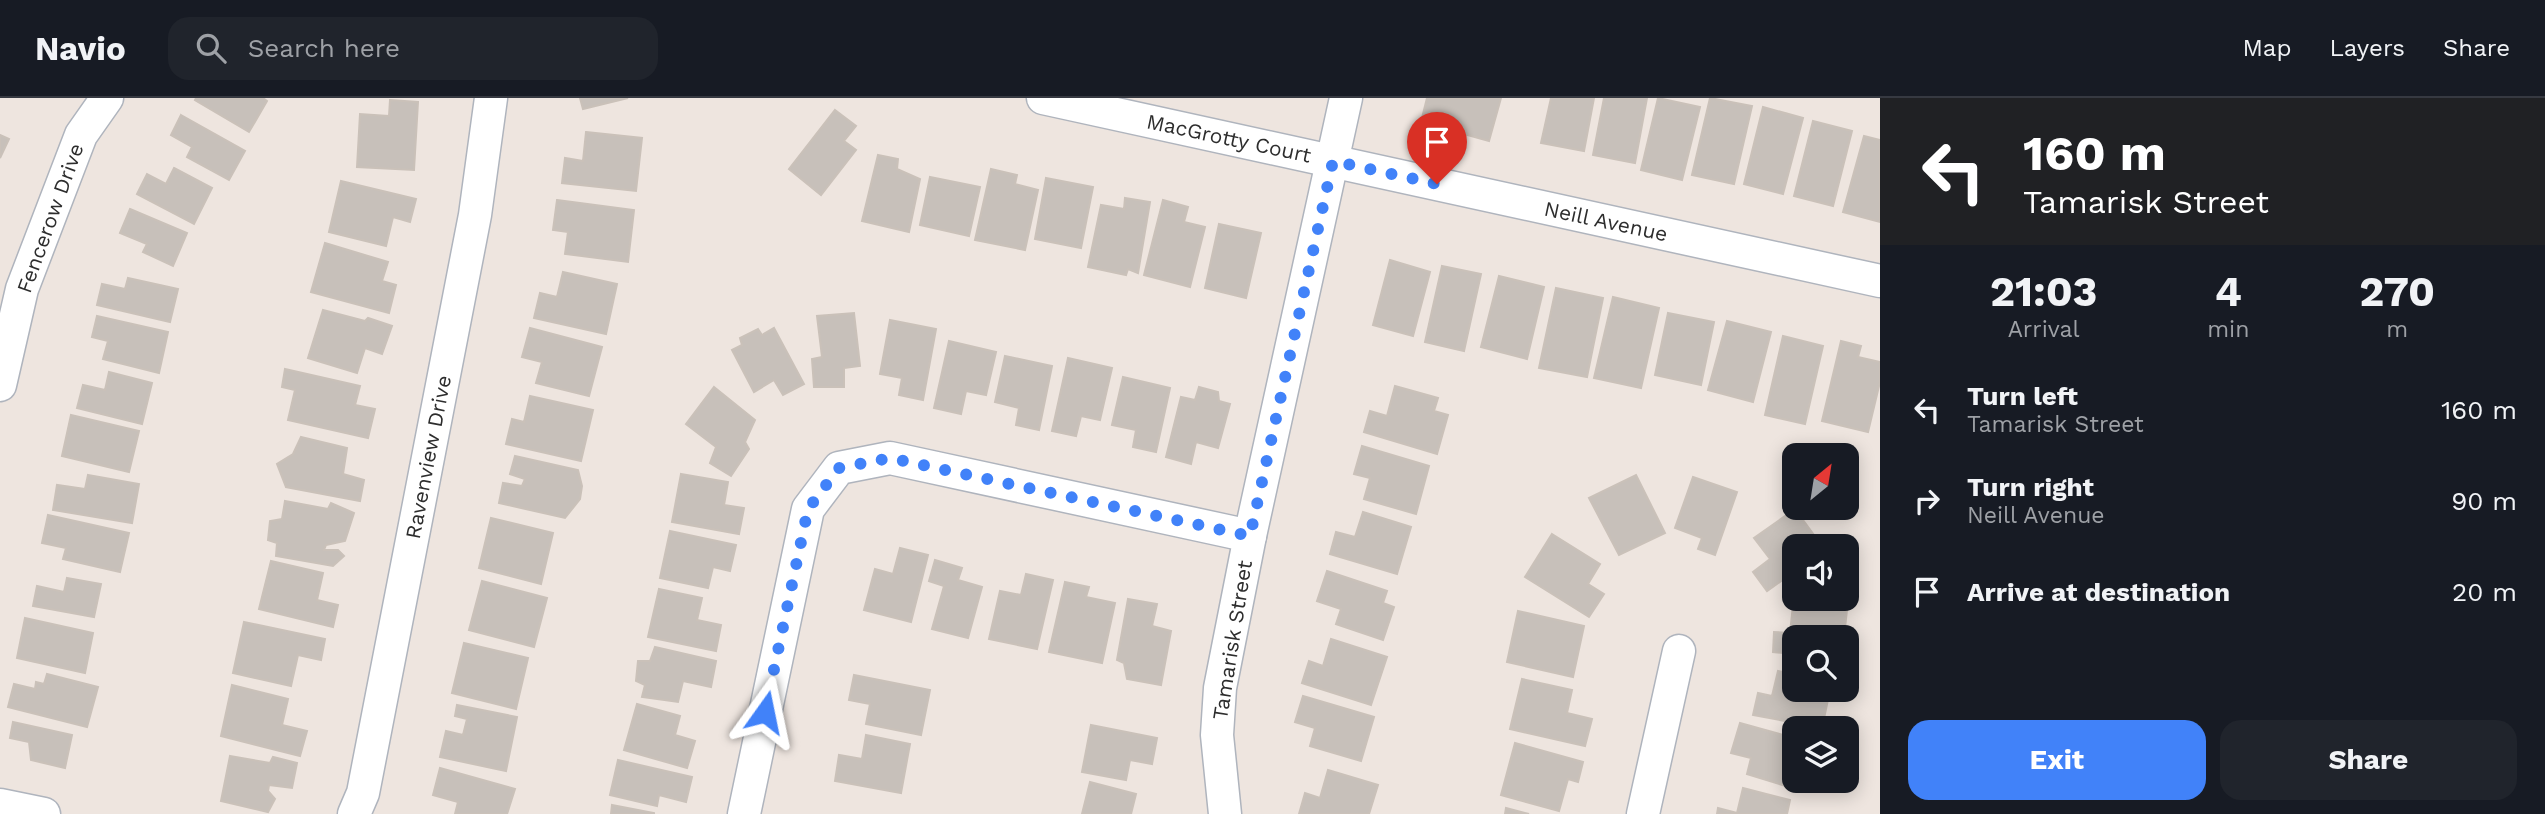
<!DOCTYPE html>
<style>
:root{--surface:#171b24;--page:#20242c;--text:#f1f3f6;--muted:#9ea1a6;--line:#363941;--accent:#4182f9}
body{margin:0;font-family:"Work Sans",sans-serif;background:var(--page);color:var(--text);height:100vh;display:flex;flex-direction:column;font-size:26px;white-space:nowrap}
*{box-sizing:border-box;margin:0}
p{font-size:23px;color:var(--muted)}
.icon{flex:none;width:38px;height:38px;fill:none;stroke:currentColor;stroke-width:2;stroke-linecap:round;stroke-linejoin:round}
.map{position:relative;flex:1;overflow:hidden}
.details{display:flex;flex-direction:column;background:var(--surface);width:665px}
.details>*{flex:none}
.top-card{background:#202124;color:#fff;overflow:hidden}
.needle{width:46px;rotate:30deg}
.buttons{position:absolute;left:1782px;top:345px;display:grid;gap:14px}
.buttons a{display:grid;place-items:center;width:77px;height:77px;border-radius:14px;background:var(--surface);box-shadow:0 4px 18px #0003;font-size:35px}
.pin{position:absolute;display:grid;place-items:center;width:60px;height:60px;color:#fff;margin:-72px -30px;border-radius:50% 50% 50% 0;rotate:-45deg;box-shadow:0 0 7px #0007}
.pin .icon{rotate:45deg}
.me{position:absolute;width:77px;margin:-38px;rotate:12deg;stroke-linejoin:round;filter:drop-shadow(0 0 5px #0008)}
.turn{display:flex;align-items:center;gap:24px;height:147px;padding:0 28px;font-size:32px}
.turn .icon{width:91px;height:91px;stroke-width:2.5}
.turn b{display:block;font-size:49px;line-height:60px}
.eta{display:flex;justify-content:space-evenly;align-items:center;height:119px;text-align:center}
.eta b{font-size:42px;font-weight:700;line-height:49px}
.primary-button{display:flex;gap:14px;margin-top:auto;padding:14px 28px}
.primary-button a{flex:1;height:80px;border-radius:21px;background:var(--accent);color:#fff;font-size:28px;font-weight:700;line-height:80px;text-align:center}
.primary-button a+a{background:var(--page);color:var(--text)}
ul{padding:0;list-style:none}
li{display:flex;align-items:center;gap:21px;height:91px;padding:0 28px}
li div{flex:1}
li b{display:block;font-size:26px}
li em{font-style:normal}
header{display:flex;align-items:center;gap:42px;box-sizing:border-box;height:98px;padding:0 35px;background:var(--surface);border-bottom:2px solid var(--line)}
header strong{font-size:33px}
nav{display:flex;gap:38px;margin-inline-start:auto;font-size:24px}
.search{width:490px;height:63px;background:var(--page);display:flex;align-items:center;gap:18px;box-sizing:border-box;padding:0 24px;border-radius:21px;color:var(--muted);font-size:26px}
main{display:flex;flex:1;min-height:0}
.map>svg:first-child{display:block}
.building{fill:#c7c0ba;stroke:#cac1b9;stroke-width:2}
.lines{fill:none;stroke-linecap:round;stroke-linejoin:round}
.minor-casing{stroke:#afb4bd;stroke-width:35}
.minor{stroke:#fff;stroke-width:32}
.route{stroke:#4182f9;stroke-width:12;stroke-dasharray:0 21.6}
.labels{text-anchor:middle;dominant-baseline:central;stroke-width:5;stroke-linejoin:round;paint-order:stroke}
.street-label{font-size:21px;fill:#2d2d2d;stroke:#fff}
</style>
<header>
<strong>Navio</strong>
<div class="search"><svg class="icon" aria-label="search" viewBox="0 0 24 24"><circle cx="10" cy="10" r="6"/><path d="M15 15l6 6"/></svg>Search here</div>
<nav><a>Map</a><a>Layers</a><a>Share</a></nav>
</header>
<main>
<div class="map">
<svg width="1880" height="716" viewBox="0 0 1880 716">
<rect width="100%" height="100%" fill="#eee5df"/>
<g class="building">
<polygon points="196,0 263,0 267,3 249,34 195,2"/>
<polygon points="580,0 628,0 583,11"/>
<polygon points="1427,0 1501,0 1489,43 1421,24"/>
<polygon points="1551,0 1594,0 1584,53 1541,45"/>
<polygon points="1604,0 1647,0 1635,65 1593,57"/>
<polygon points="1658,0 1700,9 1682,82 1641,72"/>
<polygon points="1710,0 1752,8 1734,86 1692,77"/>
<polygon points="390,2 418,4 414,72 357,69 360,16 389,18"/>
<polygon points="1763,9 1803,20 1783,96 1744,86"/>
<polygon points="835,12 856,28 844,43 856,52 821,97 789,71"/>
<polygon points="181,17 245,53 229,82 187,59 192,49 171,37"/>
<polygon points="1813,23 1852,33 1833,108 1794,98"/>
<polygon points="586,34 642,40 636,93 562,85 565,60 583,63"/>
<polygon points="0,37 9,41 0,60"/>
<polygon points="1864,38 1880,42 1880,124 1843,114"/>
<polygon points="878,57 898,61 897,71 920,81 909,134 862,123"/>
<polygon points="174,70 212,90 194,126 137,96 147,76 166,86"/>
<polygon points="991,71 1017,77 1015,86 1038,92 1025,152 975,142"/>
<polygon points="930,79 980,89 969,138 920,127"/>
<polygon points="1046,80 1093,89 1081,150 1035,141"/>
<polygon points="341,83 416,101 410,124 393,119 386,148 329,134"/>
<polygon points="1125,100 1150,104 1138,175 1128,171 1126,177 1088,169 1101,107 1124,111"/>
<polygon points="557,102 634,112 628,164 565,156 568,134 553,132"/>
<polygon points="1163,102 1188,109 1184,124 1205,129 1190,189 1144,177"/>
<polygon points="130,111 187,135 173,168 143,154 147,146 120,135"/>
<polygon points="1219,126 1261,135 1246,200 1205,190"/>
<polygon points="325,145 388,164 382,183 396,187 389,215 311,194"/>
<polygon points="1390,162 1430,174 1413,238 1373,227"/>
<polygon points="1442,168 1481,176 1464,253 1425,244"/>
<polygon points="563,174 617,186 606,236 534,220 540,195 557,199"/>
<polygon points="1499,178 1544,189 1527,261 1481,249"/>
<polygon points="128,180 178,191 170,224 97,207 102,186 125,191"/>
<polygon points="1556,190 1603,200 1587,279 1539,270"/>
<polygon points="1613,199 1659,210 1641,290 1594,280"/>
<polygon points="323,212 365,223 368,220 392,228 382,256 365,250 357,275 308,260"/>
<polygon points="854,215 860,268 844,270 844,289 814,289 812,261 822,259 817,218"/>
<polygon points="1668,215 1714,224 1701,287 1655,277"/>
<polygon points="97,218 168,234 159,275 103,261 108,243 92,239"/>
<polygon points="890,222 936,231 923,302 899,297 902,280 880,276"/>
<polygon points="1727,223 1771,234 1753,304 1708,292"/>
<polygon points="530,230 602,249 589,298 536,285 542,264 522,259"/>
<polygon points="774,230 804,286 783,297 774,282 754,294 732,252 742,247 740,240 758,231 762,237"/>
<polygon points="1783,238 1823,248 1805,326 1765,317"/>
<polygon points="949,243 996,254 986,297 966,293 961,316 934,310"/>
<polygon points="1841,243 1861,248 1858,259 1880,264 1880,284 1868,334 1822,323"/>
<polygon points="1005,258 1052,268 1039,332 1016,327 1019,310 995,304"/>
<polygon points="1068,260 1112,270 1100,322 1081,318 1076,338 1052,333"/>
<polygon points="285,271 360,288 355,307 375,311 368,340 288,322 295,292 282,289"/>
<polygon points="109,274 152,285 142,326 77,310 83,287 105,292"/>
<polygon points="1123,279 1170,290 1156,354 1133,349 1136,332 1112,327"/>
<polygon points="1395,288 1438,300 1434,313 1448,317 1437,356 1364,334 1370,313 1387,318"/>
<polygon points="714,289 755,322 745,344 749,351 731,378 710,365 716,349 686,326"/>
<polygon points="1199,289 1218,294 1219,303 1230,306 1218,350 1196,344 1191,366 1166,359 1181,299 1195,302"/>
<polygon points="530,298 593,312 581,363 506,346 512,321 524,324"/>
<polygon points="71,317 139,333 129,374 62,358"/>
<polygon points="301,339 347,350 343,376 364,382 360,403 286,389 277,366 293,356"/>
<polygon points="1362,348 1429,368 1416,416 1364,401 1370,380 1354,376"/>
<polygon points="515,358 578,372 582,388 580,401 565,420 499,405 503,385 522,388 525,381 510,376"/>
<polygon points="681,376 728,384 724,407 744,410 739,436 672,424"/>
<polygon points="88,377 139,386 132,425 53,412 57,387 85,391"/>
<polygon points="1636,377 1665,435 1619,457 1589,400"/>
<polygon points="1693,379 1737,394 1715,457 1698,451 1702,440 1675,430"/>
<polygon points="285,403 328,411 331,405 354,415 345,443 326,447 324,452 338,452 344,458 333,468 276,458 277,445 268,442 270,423 282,421"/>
<polygon points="1795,411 1822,448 1794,448 1794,474 1767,493 1753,474 1770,461 1754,440"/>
<polygon points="1363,414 1411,429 1397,476 1330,456 1336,434 1355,439"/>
<polygon points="48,417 129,435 120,474 63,461 66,450 42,445"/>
<polygon points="491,420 553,435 541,486 479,470"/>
<polygon points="670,433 736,447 730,473 713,469 708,490 660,480"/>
<polygon points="1552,436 1600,466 1588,486 1604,496 1589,519 1525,479"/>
<polygon points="900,450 928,457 911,524 864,512 875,471 893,476"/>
<polygon points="935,462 962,470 958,482 982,489 968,540 932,531 944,488 929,483"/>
<polygon points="271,463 323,475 317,502 338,507 333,529 259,511"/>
<polygon points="1327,473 1387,493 1383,505 1394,509 1383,542 1336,526 1341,511 1317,503"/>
<polygon points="1026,476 1053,482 1037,551 989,541 1000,493 1021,497"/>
<polygon points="67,480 101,486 94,519 33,508 37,488 64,494"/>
<polygon points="482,483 547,500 534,549 469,532"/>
<polygon points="1065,484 1089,489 1086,499 1115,505 1102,565 1049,554"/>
<polygon points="659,491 702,500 697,522 721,527 716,553 648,539"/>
<polygon points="1128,501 1157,506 1152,528 1171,533 1161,587 1127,581 1124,565 1117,562"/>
<polygon points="1793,507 1847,512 1844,539 1794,539 1794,556 1773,554 1774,534 1790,535"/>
<polygon points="1518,513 1584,528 1573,579 1507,564"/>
<polygon points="25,520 93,535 85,575 17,560"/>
<polygon points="244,524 325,541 321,562 298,557 291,588 233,575"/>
<polygon points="1331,541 1387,559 1371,607 1302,585 1309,563 1323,568"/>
<polygon points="464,545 528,560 516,611 452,595"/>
<polygon points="655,549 716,563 711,589 683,583 678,604 642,599 645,587 636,583 638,563 650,563"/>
<polygon points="1778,573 1794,576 1794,592 1830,592 1822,630 1753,617 1758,595 1772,598"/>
<polygon points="47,576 98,589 87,629 8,609 14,586 35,591 36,584 44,586"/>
<polygon points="854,577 930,592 921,637 866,626 870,606 849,602"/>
<polygon points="1522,581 1572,592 1567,615 1592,621 1585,648 1510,631"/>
<polygon points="232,587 288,601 282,627 307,633 300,658 221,638"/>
<polygon points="1303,598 1374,619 1361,663 1310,648 1315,630 1295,624"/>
<polygon points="637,606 680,618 675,637 695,643 687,670 624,652"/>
<polygon points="457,607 517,619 506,673 440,659 446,633 463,637 467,621 455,618"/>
<polygon points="13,624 72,637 65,670 31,662 29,644 10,640"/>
<polygon points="1740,625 1794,640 1794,682 1798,682 1795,691 1747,676 1751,660 1731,655"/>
<polygon points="1091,627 1157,640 1152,666 1130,662 1126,682 1082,674"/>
<polygon points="866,637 910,646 901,695 835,683 839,657 862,661"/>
<polygon points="1515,645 1583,664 1578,684 1568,681 1559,713 1501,697"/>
<polygon points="230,658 270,665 273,659 297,665 292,690 269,687 268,693 275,701 268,714 221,703"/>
<polygon points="618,662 692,679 686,704 659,697 657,708 610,697"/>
<polygon points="440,670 515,691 507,716 455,716 458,704 433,697"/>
<polygon points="1328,672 1378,687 1369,716 1299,716 1305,695 1320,700"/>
<polygon points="1090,684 1136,696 1131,716 1082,716"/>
<polygon points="1743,690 1790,702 1787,716 1717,716 1718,710 1737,715"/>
<polygon points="612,707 654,715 654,716 611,716"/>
<polygon points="1506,710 1529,716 1505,716"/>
</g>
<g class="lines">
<g class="minor-casing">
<g id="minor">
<polyline points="1043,0 1880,183"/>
<polyline points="0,287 22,191 81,37 107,0"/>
<polyline points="0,707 44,716"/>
<polyline points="354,716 363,695 475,117 491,0"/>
<polyline points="744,716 808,411 839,370 890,360 1250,438"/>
<polyline points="1225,716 1217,637 1220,590 1250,438 1346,0"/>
<polyline points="1643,716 1679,553"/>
</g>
</g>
<use href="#minor" class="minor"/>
</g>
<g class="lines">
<polyline class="route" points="765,614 808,411 839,370 890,360 1250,438 1333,63 1437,86"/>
</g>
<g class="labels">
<g class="street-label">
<text transform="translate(1229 40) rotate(12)">MacGrotty Court</text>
<text transform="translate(50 120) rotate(-70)">Fencerow Drive</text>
<text transform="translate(1606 123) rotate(12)">Neill Avenue</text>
<text transform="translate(428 359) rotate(-79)">Ravenview Drive</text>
<text transform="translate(1232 542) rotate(-81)">Tamarisk Street</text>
</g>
</g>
</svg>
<div class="buttons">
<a><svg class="needle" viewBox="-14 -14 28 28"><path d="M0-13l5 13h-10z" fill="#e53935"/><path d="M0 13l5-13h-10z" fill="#9ea1a6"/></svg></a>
<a><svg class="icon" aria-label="sound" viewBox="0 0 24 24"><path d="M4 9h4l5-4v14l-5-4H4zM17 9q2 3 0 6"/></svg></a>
<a><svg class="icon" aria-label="search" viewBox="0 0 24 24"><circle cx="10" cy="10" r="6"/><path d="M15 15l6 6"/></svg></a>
<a><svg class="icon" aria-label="layers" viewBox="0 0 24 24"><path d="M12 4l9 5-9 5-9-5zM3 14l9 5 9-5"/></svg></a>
</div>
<div class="pin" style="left:1437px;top:86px;background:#d93025"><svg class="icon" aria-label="arrive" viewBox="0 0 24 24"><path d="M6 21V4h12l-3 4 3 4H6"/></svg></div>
<svg class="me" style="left:765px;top:614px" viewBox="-20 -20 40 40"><path d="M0-17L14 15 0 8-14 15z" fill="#4182f9" stroke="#fff" stroke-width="4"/></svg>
</div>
<section class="details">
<div class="top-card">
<div class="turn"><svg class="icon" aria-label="left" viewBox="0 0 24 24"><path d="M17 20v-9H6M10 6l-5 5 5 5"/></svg><div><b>160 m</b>Tamarisk Street</div></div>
</div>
<div class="eta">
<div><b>21:03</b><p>Arrival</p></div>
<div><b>4</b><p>min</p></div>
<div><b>270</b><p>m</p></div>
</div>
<ul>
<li><svg class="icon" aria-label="left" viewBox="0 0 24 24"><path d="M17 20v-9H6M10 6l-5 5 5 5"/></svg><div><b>Turn left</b><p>Tamarisk Street</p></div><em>160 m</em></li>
<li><svg class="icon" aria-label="right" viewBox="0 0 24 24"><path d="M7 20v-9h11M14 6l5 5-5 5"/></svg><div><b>Turn right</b><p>Neill Avenue</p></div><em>90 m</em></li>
<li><svg class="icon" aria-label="arrive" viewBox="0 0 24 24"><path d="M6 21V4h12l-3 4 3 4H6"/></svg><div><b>Arrive at destination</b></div><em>20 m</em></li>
</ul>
<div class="primary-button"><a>Exit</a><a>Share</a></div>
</section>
</main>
